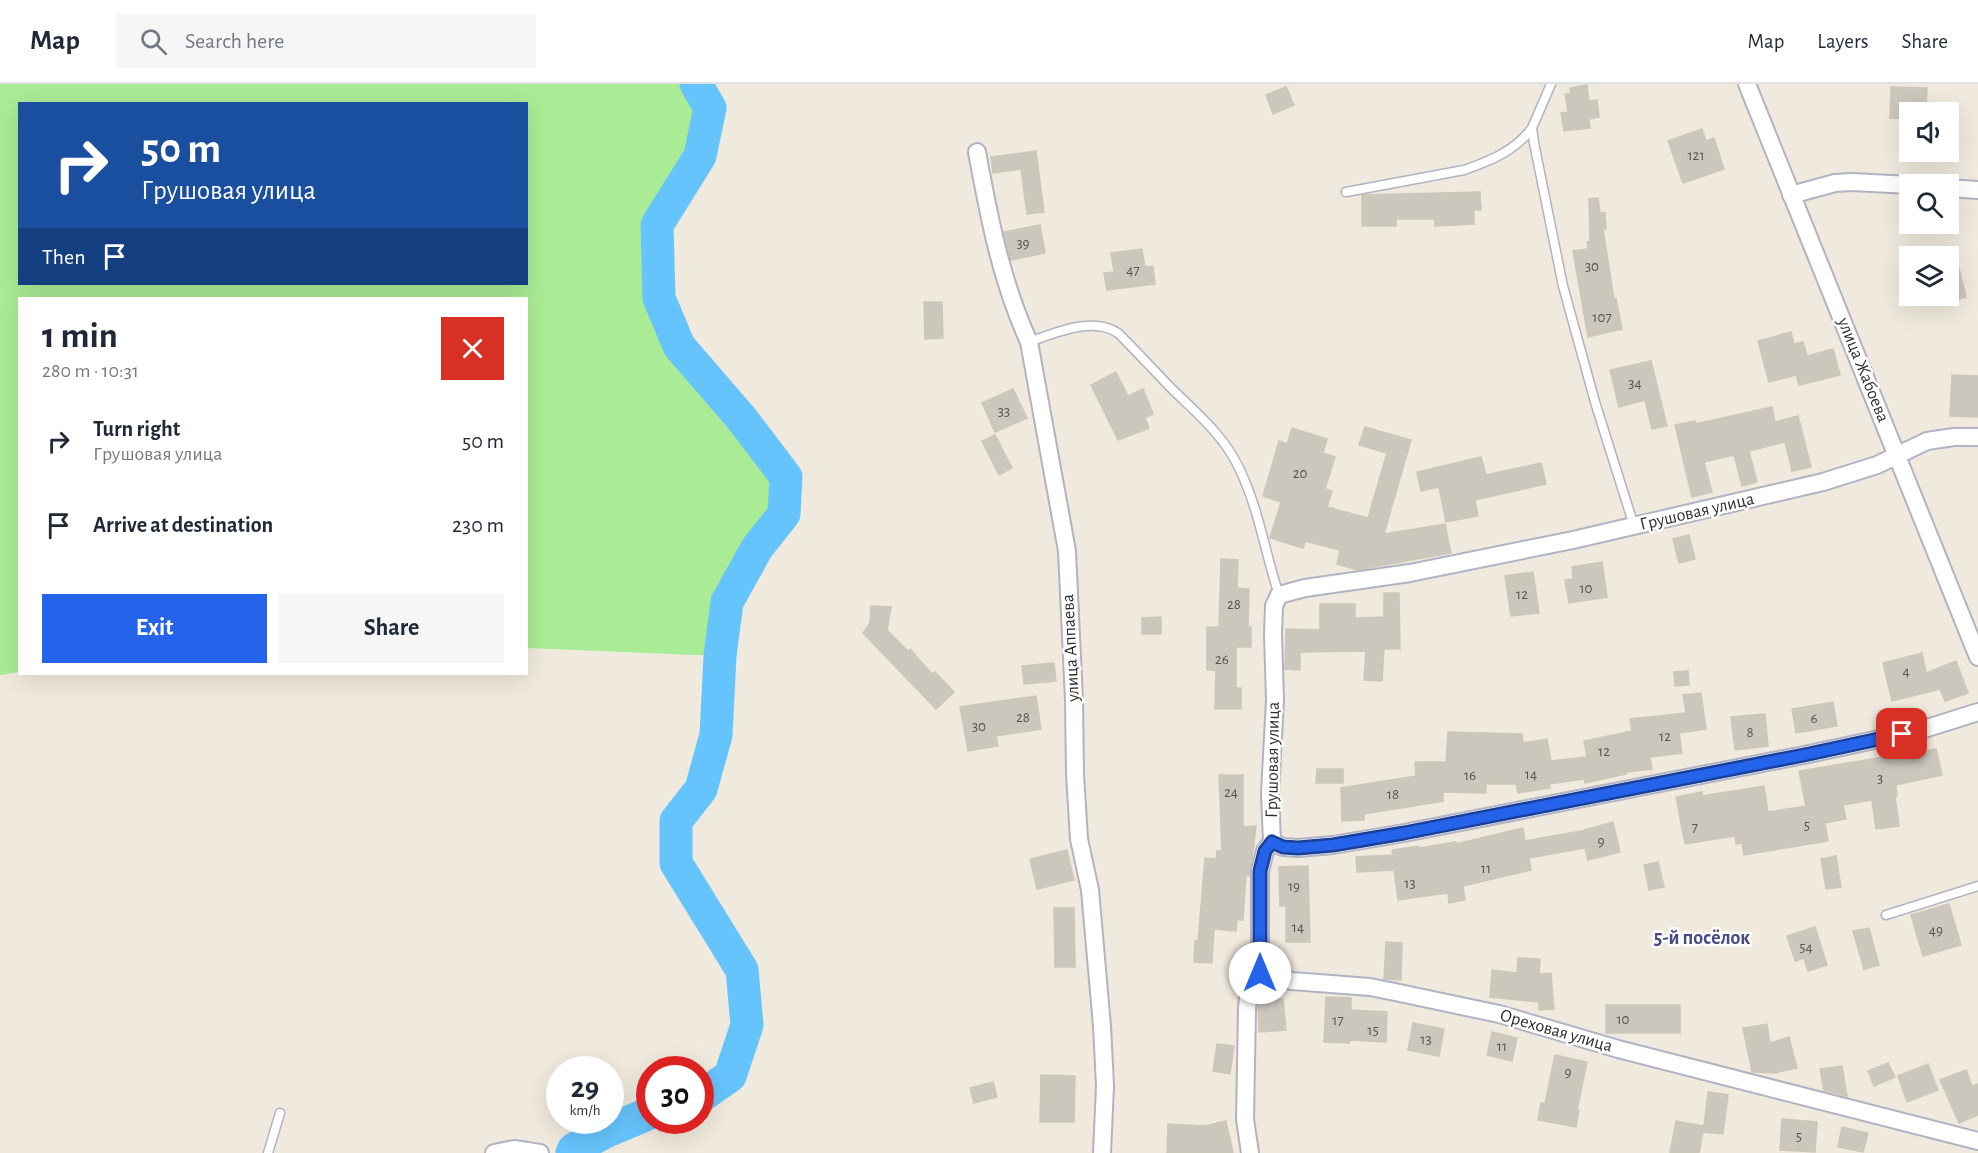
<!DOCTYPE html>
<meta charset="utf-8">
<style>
:root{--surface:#fff;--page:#f6f6f7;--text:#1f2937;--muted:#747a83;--line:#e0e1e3;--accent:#2563eb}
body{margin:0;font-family:"Alegreya Sans",sans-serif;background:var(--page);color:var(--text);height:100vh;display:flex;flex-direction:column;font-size:22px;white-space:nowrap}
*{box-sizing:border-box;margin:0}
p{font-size:20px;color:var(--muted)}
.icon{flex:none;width:33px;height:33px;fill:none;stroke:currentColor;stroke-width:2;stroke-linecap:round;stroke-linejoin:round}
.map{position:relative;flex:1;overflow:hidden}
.sheet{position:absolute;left:18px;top:213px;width:510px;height:378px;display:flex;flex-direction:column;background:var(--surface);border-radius:0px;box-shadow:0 6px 24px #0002}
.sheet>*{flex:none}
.top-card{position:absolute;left:18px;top:18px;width:510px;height:183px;border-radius:0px;box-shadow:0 6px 24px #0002;background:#1a4fa0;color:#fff;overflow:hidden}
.fabs{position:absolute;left:1899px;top:18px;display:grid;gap:12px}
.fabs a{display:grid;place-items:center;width:60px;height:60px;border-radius:0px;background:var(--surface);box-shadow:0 6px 24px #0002;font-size:30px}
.speed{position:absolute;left:546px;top:972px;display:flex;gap:12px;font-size:30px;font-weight:700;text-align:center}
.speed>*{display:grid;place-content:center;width:78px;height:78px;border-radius:50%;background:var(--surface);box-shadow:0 6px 24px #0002;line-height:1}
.speed small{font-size:15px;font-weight:400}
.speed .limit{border:9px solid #d22;background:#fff;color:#111}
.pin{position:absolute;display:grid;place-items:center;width:51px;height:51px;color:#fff;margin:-26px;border-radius:12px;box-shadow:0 3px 9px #0006}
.me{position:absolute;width:66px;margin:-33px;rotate:0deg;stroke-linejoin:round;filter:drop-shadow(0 0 4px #0008)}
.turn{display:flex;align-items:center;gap:21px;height:126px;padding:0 24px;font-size:27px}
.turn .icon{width:78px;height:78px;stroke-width:2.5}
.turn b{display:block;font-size:42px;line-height:51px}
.then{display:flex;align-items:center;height:57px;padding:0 24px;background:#0003;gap:12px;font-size:22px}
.round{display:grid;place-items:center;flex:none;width:63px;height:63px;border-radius:0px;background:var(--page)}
.overview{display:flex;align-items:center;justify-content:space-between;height:102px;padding:0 24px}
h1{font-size:36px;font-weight:700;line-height:45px}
.primary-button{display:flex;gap:12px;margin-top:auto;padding:12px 24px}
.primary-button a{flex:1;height:69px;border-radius:0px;background:var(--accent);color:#fff;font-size:24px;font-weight:700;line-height:69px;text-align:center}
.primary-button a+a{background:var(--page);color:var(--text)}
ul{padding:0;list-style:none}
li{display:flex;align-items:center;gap:18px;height:84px;padding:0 24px}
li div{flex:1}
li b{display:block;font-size:22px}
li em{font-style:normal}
header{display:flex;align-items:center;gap:36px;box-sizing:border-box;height:84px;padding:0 30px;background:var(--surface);border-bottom:2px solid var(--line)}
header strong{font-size:28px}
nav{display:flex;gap:33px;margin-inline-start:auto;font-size:21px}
.search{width:420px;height:54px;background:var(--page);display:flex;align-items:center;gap:15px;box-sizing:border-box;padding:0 21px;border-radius:0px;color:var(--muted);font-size:22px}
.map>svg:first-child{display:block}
.green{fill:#a9ec95;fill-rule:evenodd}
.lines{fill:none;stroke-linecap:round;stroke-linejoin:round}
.river{stroke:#66c4fc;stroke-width:33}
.building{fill:#cbc7bd;stroke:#ccc7b7;stroke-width:1.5}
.lane-casing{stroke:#b2b3c2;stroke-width:11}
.street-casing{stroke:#b2b3c2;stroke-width:20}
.lane{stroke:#fff;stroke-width:8}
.street{stroke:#fff;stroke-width:16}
.route-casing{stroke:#184099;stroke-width:15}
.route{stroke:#2563eb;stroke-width:10}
.labels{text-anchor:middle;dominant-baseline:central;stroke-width:5;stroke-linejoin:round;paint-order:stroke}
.number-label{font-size:15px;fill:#545451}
.street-label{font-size:18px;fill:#2d2d2d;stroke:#fff}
.neighbourhood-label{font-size:20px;font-weight:bold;fill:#474b83;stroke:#fff}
</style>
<header>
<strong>Map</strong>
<div class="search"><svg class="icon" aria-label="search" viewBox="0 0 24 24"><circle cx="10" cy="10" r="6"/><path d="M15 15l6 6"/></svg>Search here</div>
<nav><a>Map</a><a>Layers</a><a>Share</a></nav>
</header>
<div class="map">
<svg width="1978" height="1069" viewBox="0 0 1978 1069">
<rect width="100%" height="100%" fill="#f0eade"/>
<path class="green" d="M0 0H696L710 24 700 72 657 141 659 214 679 262 742 335 786 393 784 430 757 464 727 518 720 572 527 564 526 214H20L19 588 0 591ZM20 20H526V200H20Z"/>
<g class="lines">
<g class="river">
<polyline points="696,0 710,24 700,72 657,141 659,214 679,262 742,335 786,393 784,430 757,464 727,518 720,572 716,651 701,705 676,737 676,779 742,886 747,941 730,992 700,1013"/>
<polyline points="572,1069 574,1065 605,1048 650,1029"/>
</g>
</g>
<g class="building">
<polygon points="1587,1 1589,17 1597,16 1599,33 1589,35 1590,44 1564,47 1561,29 1568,28 1565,10 1571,9 1570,4"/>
<polygon points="1286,3 1294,21 1273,30 1266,11"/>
<polygon points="1891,3 1927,4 1926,28 1910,28 1910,35 1890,34"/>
<polygon points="1702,45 1706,57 1714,54 1724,85 1683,99 1668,57"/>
<polygon points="1036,67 1044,128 1027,130 1021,85 993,89 991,73"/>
<polygon points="1480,108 1481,126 1474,126 1474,140 1435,142 1435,135 1396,135 1396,142 1362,142 1362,111"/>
<polygon points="1598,114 1600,129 1605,129 1606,145 1603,145 1614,215 1616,215 1622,245 1588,253 1573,167 1588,165 1587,158 1590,157 1589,115"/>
<polygon points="1040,141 1045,169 1011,176 1004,148"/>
<polygon points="1142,165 1145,183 1153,182 1155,200 1107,206 1104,189 1114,188 1111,169"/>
<polygon points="1954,165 1966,213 1948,218 1948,166"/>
<polygon points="924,218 942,218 943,254 925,255"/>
<polygon points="1791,248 1794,260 1803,258 1807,272 1833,265 1840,291 1799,301 1796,291 1769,298 1758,257"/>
<polygon points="1651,277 1667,342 1652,345 1645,316 1619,323 1610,286"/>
<polygon points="1116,288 1128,312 1143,305 1153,330 1145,334 1149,344 1118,356 1091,301"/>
<polygon points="1952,291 1978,292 1978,333 1950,332"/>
<polygon points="1013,305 1027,334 995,348 982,319"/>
<polygon points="1772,323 1775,338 1798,332 1811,383 1792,387 1785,358 1749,367 1757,398 1742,402 1734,371 1704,378 1712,408 1692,413 1675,341 1695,337 1695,340"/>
<polygon points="1365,343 1411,356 1384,450 1445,440 1451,469 1357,486 1337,480 1340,466 1305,457 1303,464 1270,454 1281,418 1263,412 1279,357 1287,360 1292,344 1327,355 1323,369 1335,373 1325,405 1332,407 1327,423 1368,434 1387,369 1359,361"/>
<polygon points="995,351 1012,384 999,391 982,357"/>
<polygon points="1481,373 1486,391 1541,379 1546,400 1475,416 1478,432 1446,438 1439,403 1421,407 1417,388"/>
<polygon points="1689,451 1695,475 1679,479 1673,455"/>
<polygon points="1221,475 1238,476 1237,504 1249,505 1248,543 1251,543 1251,563 1236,563 1236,604 1241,604 1241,625 1215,625 1216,586 1207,586 1207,543 1219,543"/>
<polygon points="1602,478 1607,513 1569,519 1565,496 1573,495 1572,483"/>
<polygon points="1533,488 1539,529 1511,532 1505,492"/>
<polygon points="1384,509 1399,509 1400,565 1384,565 1382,597 1364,596 1366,567 1300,568 1300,586 1285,585 1286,545 1320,546 1320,520 1355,520 1355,534 1384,533"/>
<polygon points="871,522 891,523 887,546 908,567 910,565 932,590 935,588 954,608 936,625 863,549 870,539"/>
<polygon points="1161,533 1161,550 1142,550 1142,534"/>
<polygon points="1922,569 1926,589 1956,577 1968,609 1945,617 1940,605 1892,617 1883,579"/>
<polygon points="1054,579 1056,597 1024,600 1022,582"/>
<polygon points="1688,587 1689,601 1675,602 1674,588"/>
<polygon points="1701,609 1706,645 1679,649 1682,669 1650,673 1652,685 1626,688 1626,690 1585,699 1584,695 1549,700 1550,704 1518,709 1516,700 1486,700 1486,709 1443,708 1443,717 1364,730 1364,736 1342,737 1341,704 1416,692 1415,678 1446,678 1448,648 1522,650 1523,659 1547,655 1551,677 1587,673 1584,657 1632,647 1630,635 1686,629 1683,611"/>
<polygon points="1036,612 1041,645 996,652 998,662 968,667 960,623"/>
<polygon points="1833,618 1837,642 1796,649 1792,625"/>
<polygon points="1765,630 1768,662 1735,666 1731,633"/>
<polygon points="1936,665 1942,691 1896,701 1897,712 1895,713 1899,742 1876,745 1872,716 1843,721 1846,735 1825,739 1828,757 1744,771 1742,759 1736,760 1735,752 1685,760 1676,713 1702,708 1702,712 1764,702 1768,728 1806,722 1799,687 1890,672 1891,675"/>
<polygon points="1317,685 1343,685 1343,699 1316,699"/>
<polygon points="1219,691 1243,691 1243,743 1256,742 1250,792 1246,791 1243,836 1237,836 1236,847 1214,845 1212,879 1194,878 1195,857 1198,857 1205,774 1216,775 1217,767 1222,767"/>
<polygon points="1613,738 1620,768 1588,776 1585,764 1529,774 1531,786 1463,802 1465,816 1449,819 1448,809 1398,816 1394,786 1357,788 1356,773 1393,771 1392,766 1419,762 1419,764 1456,758 1456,760 1523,744 1525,757 1581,747"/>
<polygon points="1067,766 1074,796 1037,805 1030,775"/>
<polygon points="1836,772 1841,803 1826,805 1821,775"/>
<polygon points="1658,778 1664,803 1649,806 1644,781"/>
<polygon points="1308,782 1310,858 1286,858 1286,822 1280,822 1279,783"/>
<polygon points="1949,820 1961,861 1923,872 1911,831"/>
<polygon points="1054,824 1074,824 1075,883 1055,883"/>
<polygon points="1815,843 1827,881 1808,887 1804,874 1795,877 1787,852"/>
<polygon points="1869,844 1879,881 1864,885 1853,847"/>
<polygon points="1386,858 1402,859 1401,896 1384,895"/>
<polygon points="1518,874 1540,875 1539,890 1551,889 1554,925 1539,926 1539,918 1490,913 1492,886 1517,889"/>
<polygon points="1326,913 1351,914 1351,926 1387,928 1386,958 1350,956 1349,959 1324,958"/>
<polygon points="1283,915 1286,946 1259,948 1258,917"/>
<rect x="1606" y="921" width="74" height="28"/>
<polygon points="1413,939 1444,945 1439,972 1408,966"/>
<polygon points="1767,940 1770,959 1789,953 1797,984 1775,989 1752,988 1743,944"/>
<polygon points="1492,948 1517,954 1512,977 1487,971"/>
<polygon points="1217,960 1234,962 1230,990 1213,987"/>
<polygon points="1555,971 1587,978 1577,1026 1579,1026 1576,1043 1538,1036 1541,1019 1545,1020"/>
<polygon points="1888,979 1895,993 1874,1002 1868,987"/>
<polygon points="1928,980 1938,1006 1907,1018 1898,992"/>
<polygon points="1842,982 1847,1012 1824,1006 1820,985"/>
<polygon points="1966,986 1972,1002 1978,1000 1978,1031 1959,1039 1940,996"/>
<polygon points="1041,991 1075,992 1074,1038 1040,1038"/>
<polygon points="993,998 997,1013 974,1019 970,1004"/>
<polygon points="1708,1008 1728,1011 1723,1050 1703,1048 1699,1069 1670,1069 1676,1037 1704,1042"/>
<polygon points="1782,1035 1817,1038 1815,1068 1780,1066"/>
<polygon points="1226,1037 1233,1069 1167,1069 1168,1040 1205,1042"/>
<polygon points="1842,1043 1868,1049 1863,1068 1838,1063"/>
</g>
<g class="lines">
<g class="lane-casing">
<g id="lane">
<polyline points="1551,0 1532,44 1534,59 1563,202 1595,318 1634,442"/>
<path d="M1346 108 1464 86C1490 77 1515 67 1532 44"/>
<path d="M1029 258C1055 249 1093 232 1118 249 1135 266 1152 284 1169 302 1195 328 1223 350 1239 384 1259 425 1265 469 1279 511"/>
<polyline points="1886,831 1978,802"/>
<polyline points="268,1069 280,1029"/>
</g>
</g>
<g class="street-casing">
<g id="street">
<polyline points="1747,0 1978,573"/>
<path d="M977 68C989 133 1001 197 1029 258L1067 467 1074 616 1075 690 1079 755 1090 806 1102 942 1105 1002 1102 1069"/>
<polyline points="1948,104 1978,106"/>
<polyline points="1791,111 1835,99 1852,98 1910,101"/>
<polyline points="1272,758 1270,709 1275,616 1273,550 1274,522 1279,511 1305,504 1410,489 1573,456 1823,398 1877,381 1927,357 1954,353 1978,353"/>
<polyline points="1272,758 1265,767 1260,787 1260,889 1292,897 1370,903 1395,908 1499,930 1618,965 1978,1057"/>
<polyline points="1272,758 1283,763 1298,764 1333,761 1404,749 1804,671 1921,646 1978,628"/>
<polyline points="494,1069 514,1065 540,1069"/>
<polyline points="1250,1069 1245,1035 1247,925 1248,913 1260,889"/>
</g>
</g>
<use href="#lane" class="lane"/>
<use href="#street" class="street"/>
</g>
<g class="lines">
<g class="route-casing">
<polyline id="route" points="1260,889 1260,787 1265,767 1272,758 1283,763 1298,764 1333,761 1404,749 1804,671 1902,650"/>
</g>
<use href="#route" class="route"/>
</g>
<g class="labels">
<g class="number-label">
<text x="1696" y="71">121</text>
<text x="1023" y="159">39</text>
<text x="1592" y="182">30</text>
<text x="1133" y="186">47</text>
<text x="1602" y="233">107</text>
<text x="1635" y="299">34</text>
<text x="1004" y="327">33</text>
<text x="1300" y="389">20</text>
<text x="1586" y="504">10</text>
<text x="1522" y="510">12</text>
<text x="1234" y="520">28</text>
<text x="1222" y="575">26</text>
<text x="1906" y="587">4</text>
<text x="1023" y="633">28</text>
<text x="1814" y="634">6</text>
<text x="979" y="642">30</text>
<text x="1750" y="648">8</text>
<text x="1665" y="652">12</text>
<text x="1604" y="667">12</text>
<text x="1531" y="690">14</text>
<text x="1470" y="691">16</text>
<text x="1880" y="694">3</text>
<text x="1231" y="708">24</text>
<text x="1393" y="710">18</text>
<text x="1807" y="741">5</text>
<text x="1695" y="743">7</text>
<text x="1601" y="757">9</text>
<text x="1486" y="784">11</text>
<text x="1410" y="799">13</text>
<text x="1294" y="802">19</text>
<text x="1298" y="843">14</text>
<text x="1936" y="846">49</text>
<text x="1806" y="863">54</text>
<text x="1623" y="935">10</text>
<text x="1338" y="936">17</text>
<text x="1373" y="946">15</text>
<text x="1426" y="955">13</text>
<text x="1502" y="962">11</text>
<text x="1568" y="988">9</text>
<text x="1799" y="1052">5</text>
</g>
<g class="street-label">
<text transform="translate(1863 286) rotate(68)">улица Жабоева</text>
<text transform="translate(1697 428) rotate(-13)">Грушовая улица</text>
<text transform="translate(1071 564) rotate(-93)">улица Аппаева</text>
<text transform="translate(1273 676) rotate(-89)">Грушовая улица</text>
<text transform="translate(1556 947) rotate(16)">Ореховая улица</text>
</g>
<g class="neighbourhood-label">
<text x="1702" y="854">5-й посёлок</text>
</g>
</g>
</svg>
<div class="fabs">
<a><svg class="icon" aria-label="sound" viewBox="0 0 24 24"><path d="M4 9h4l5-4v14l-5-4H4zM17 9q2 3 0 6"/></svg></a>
<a><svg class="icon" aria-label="search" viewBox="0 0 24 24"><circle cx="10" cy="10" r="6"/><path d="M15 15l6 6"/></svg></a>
<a><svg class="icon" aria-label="layers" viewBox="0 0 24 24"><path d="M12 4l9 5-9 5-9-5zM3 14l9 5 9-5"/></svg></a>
</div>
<div class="speed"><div>29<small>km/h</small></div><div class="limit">30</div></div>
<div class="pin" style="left:1902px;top:650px;background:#d93025"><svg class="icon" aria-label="arrive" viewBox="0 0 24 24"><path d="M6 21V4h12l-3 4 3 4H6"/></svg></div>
<svg class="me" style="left:1260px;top:889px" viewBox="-20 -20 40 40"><circle r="19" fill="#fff"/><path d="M0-13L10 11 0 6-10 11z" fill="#2563eb"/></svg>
<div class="top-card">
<div class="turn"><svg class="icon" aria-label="right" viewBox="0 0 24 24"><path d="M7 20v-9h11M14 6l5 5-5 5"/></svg><div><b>50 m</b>Грушовая улица</div></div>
<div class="then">Then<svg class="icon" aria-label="arrive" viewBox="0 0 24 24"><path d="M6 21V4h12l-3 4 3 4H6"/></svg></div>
</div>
<section class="sheet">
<div class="overview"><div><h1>1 min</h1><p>280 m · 10:31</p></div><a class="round" style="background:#d93025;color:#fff"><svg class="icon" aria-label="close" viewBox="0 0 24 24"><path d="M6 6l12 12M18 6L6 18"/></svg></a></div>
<ul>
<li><svg class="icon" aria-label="right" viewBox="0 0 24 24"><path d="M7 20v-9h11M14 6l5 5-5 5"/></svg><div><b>Turn right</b><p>Грушовая улица</p></div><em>50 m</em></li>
<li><svg class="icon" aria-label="arrive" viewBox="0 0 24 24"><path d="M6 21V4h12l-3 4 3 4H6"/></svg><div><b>Arrive at destination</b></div><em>230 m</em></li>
</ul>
<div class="primary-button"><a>Exit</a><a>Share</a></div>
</section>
</div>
